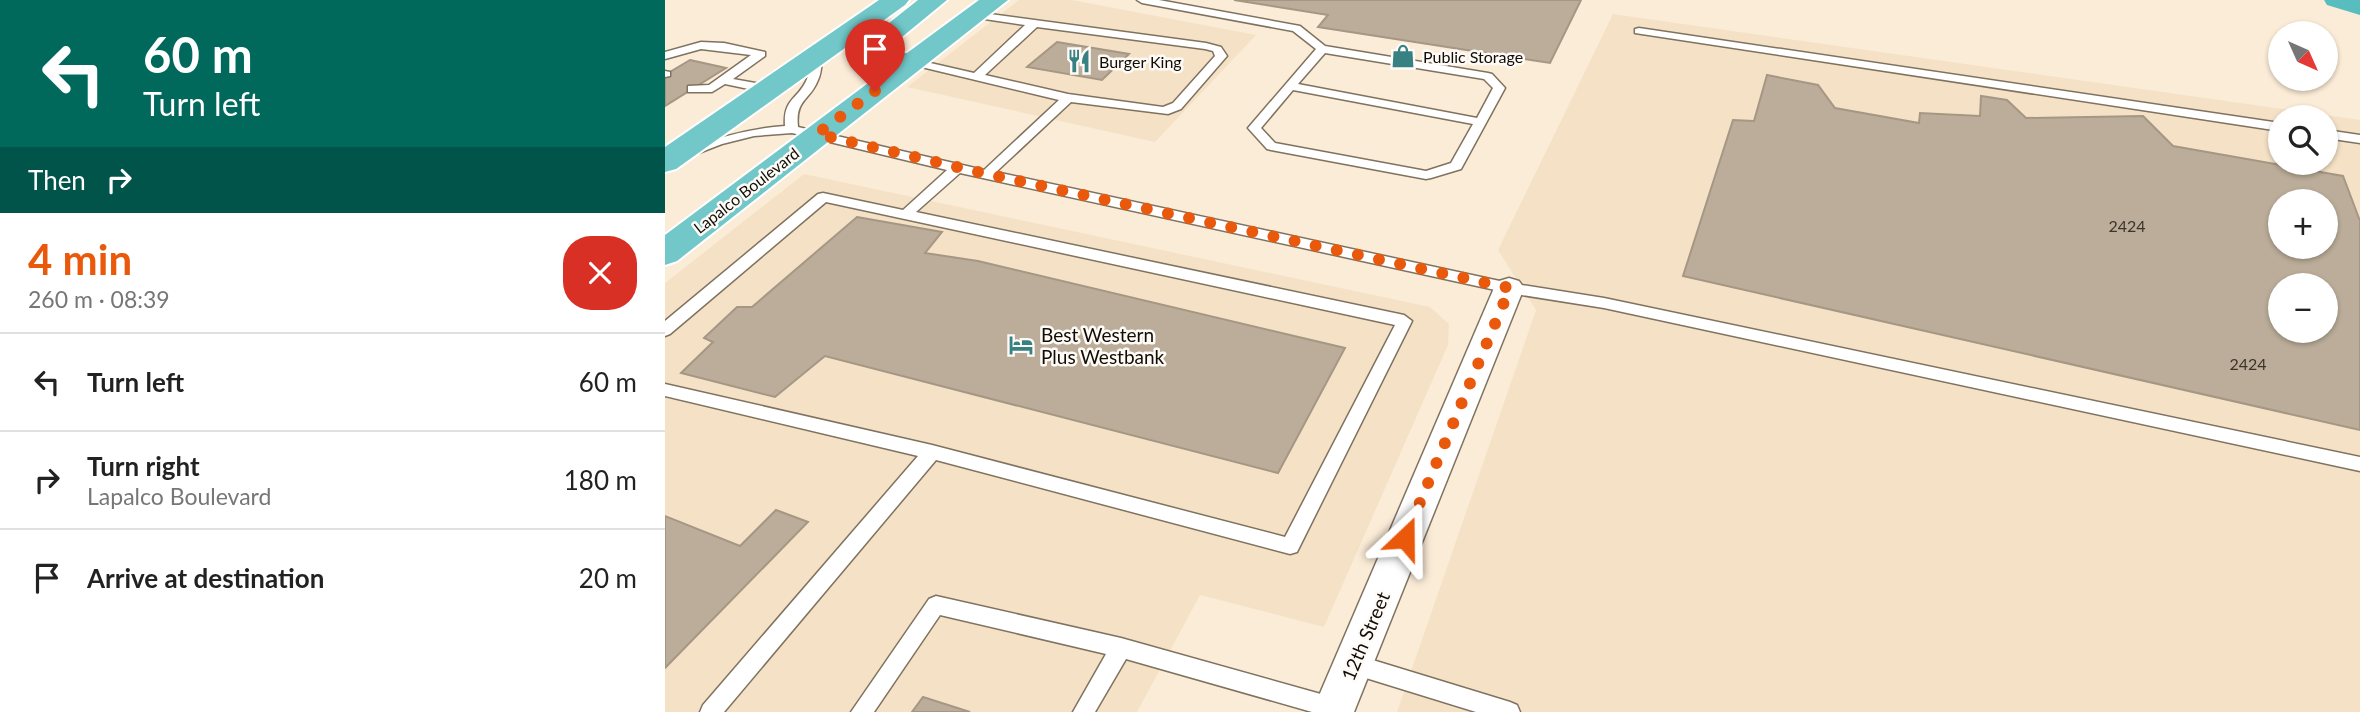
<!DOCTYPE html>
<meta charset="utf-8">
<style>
:root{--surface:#fff;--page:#f2f2f2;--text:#222;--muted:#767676;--line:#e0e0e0;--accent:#ea580c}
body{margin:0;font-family:Lato,sans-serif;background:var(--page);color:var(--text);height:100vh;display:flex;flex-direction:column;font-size:26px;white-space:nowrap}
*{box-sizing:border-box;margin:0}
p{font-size:23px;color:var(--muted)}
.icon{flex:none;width:38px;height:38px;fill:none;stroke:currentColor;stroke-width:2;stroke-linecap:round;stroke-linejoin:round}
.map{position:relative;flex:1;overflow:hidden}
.sheet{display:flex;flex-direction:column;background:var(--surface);width:665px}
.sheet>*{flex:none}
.top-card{background:#00695c;color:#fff;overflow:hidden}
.needle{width:46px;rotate:135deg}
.controls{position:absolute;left:1603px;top:21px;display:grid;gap:14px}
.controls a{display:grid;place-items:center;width:70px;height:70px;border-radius:50%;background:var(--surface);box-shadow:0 2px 5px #0004;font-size:35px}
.pin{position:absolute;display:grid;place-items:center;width:60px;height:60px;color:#fff;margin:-72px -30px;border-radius:50% 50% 50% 0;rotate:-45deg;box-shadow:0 0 7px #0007}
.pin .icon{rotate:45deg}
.me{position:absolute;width:77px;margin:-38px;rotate:23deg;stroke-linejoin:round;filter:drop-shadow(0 0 5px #0008)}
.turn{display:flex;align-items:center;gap:24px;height:147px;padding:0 28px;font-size:32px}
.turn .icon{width:91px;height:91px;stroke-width:2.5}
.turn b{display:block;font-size:49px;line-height:60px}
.then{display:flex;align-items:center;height:66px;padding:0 28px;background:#0003;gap:14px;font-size:26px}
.round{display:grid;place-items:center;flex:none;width:74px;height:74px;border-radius:28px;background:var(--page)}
.summary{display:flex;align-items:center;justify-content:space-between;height:119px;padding:0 28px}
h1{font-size:42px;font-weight:700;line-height:52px;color:var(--accent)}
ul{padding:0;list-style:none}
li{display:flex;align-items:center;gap:21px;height:98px;padding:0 28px;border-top:2px solid var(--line)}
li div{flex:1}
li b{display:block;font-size:26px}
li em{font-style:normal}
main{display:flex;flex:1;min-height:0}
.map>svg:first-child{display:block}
.built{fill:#f5e2c6;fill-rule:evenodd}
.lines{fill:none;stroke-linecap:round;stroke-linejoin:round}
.canal{fill:#58bdbf;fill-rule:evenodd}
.building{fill:#bbad99;stroke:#a59784;stroke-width:2;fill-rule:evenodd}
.lane-casing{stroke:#7f725f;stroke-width:3}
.street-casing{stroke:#7f725f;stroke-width:3}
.primary-casing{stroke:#fff;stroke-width:4}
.lane{fill:#fff;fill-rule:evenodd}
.street{fill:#fff;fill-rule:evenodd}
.primary{fill:#72c7c8;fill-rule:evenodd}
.route{stroke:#ea580c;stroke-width:12;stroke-dasharray:0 21.6}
.labels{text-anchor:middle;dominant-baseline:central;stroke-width:5;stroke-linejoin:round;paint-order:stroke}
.far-poi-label{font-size:16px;fill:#110c06;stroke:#fefbf7;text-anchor:start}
.far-street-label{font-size:16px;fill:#110c06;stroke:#fefbf7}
.number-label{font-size:16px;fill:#3c342b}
.poi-label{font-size:19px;fill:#110c06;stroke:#fefbf7;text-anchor:start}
.street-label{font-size:19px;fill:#110c06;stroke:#fefbf7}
</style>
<main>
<section class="sheet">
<div class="top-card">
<div class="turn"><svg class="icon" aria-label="left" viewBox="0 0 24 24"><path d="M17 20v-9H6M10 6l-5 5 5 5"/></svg><div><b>60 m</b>Turn left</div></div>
<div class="then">Then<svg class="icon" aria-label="right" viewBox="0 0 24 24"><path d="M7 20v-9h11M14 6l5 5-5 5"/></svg></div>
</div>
<div class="summary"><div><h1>4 min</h1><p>260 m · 08:39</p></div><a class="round" style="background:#d93025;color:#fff"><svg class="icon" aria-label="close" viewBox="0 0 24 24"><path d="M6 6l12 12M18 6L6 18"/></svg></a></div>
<ul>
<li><svg class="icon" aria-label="left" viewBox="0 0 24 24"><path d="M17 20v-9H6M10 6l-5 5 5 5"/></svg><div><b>Turn left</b></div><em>60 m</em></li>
<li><svg class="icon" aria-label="right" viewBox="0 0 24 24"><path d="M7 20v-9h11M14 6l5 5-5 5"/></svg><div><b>Turn right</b><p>Lapalco Boulevard</p></div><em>180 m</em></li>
<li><svg class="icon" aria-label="arrive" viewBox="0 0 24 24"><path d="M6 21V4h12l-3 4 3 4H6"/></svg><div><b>Arrive at destination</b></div><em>20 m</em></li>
</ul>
</section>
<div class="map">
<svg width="1695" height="712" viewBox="0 0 1695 712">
<rect width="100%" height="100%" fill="#fbecd7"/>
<g class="built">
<polygon points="354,0 407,0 591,35 490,142 242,87"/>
<path d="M948 14 1695 120V712H732L871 310 833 250ZM1615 117H1661V163H1615ZM1615 201H1661V247H1615ZM1615 285H1661V331H1615Z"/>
<polygon points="139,174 765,307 784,324 783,345 659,627 535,595 472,712 0,712 0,283"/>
</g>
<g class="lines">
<polygon class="canal" points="1659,0 1695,0 1695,15 1662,5"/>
</g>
<g class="building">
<polygon points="569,0 916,0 885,63 653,27 663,15"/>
<polygon points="392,42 464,54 437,80 362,67"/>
<polygon points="25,60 61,68 0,106 0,75"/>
<path d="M1102 75 1153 85 1170 108 1254 123 1255 113 1315 116 1316 96 1342 100 1361 118 1478 116 1508 146 1678 176 1695 221V430L1018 276 1068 120 1089 121ZM1615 201H1661V247H1615ZM1615 285H1661V331H1615Z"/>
<polygon points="192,217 277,232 260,253 313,261 680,348 613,473 160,356 110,397 16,373 48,342 39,338 72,307 87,307"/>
<polygon points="111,510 143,522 0,668 0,516 75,546"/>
<polygon points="258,697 305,712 247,712"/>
</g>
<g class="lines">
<g class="lane-casing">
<g id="lane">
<path d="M472 0H494L635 26 660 46 823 73 827 74 840 88 796 169 766 178 761 179 606 150 602 149 583 128 651 49 628 31 477 3ZM660 53 819 79 828 88 812 118 633 84ZM628 90 808 124 786 163 761 171 610 143 596 128Z"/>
<path d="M310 12 541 43 556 47 562 56 516 109 503 114 406 102 331 172 844 283 939 298 1695 457V471L939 308 844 293 295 173 251 212 739 315 747 321 632 552 625 554 271 460 59 712H35L38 705 253 456 0 396V384L267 445 620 537 730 325 161 202 5 334 0 336V321L153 194 158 193 238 210 282 170 127 133 89 136 57 144 0 166V157C40 142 77 129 120 126 118 98 133 100 142 79 145 72 145 64 145 56L151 53 157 56C156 64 157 72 153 80 145 101 130 99 133 127L319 170 394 100 244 64V60L248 59 309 73 360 25 306 17V13ZM372 27 540 49 548 51 550 56 508 103 498 107 403 94 320 75Z"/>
<polygon points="974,28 1615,123 1615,131 970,33 970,29"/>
<polygon points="36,42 59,43 100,52 100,56 68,79 107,86 109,89 103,93 60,84 47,92 23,92 23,86 44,85 86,55 36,49 0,59 0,52"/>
<polygon points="0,71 5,72 5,76 0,77"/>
<polygon points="1661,130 1695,135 1695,143 1661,138"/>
<polygon points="271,596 456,638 670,698 677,701 680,708 679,712 647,712 461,659 430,712 408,712 441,654 275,615 209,712 186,712 264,599"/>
<polygon points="688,654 845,702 852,705 855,712 811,712 688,674 681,671 678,664 681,657"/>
</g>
</g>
<g class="street-casing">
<polygon id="street" points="844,278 854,281 859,288 689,712 647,712 829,288 834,281"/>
</g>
<g class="primary-casing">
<g id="primary">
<polygon points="214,0 244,0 240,5 11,169 0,172 0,147"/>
<polygon points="253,0 282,0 226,46 225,49 231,53 242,53 314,0 343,0 12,261 0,265 0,235 222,69 200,58 196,52 200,42"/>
</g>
</g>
<use href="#lane" class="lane"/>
<use href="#street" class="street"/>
<use href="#primary" class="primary"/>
</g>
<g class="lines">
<polyline class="route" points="210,91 152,134 322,174 845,288 740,538"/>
</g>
<defs>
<g id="shop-bare" transform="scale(1.89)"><path d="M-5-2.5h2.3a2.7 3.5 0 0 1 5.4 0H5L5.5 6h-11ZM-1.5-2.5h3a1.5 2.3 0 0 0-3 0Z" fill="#388182" stroke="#fefbf7" stroke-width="2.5" paint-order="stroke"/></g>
<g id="restaurant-bare" transform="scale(1.89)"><path d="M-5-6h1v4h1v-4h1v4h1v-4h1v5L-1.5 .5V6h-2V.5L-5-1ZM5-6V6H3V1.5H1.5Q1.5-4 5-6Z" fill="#388182" stroke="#fefbf7" stroke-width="2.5" paint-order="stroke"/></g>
<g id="hotel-bare" transform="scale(1.89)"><path d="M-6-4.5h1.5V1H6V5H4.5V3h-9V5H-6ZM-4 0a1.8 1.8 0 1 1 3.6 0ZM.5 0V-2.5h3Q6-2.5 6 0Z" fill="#388182" stroke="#fefbf7" stroke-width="2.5" paint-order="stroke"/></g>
</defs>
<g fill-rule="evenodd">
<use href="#shop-bare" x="738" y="56"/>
<use href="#restaurant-bare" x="414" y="61"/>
<use href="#hotel-bare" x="356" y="345"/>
</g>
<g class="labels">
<g class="far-poi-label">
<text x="758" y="56">Public Storage</text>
<text x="434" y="61">Burger King</text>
</g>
<g class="far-street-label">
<text transform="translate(81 190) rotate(-38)">Lapalco Boulevard</text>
</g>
<g class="number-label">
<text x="1462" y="225">2424</text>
<text x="1583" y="363">2424</text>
</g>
<g class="poi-label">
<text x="376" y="334">Best Western<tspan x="376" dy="22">Plus Westbank</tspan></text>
</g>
<g class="street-label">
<text transform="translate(700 636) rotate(-67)">12th Street</text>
</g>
</g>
</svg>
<div class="controls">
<a><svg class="needle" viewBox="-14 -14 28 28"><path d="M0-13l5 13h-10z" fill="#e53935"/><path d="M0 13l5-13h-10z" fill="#767676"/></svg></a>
<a><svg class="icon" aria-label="search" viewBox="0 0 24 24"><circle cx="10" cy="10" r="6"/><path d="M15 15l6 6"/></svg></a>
<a>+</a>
<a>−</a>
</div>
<div class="pin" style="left:210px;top:91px;background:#d93025"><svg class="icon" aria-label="arrive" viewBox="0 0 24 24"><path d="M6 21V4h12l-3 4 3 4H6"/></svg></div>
<svg class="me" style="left:740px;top:538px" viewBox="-20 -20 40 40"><path d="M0-17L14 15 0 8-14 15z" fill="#ea580c" stroke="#fff" stroke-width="4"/></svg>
</div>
</main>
